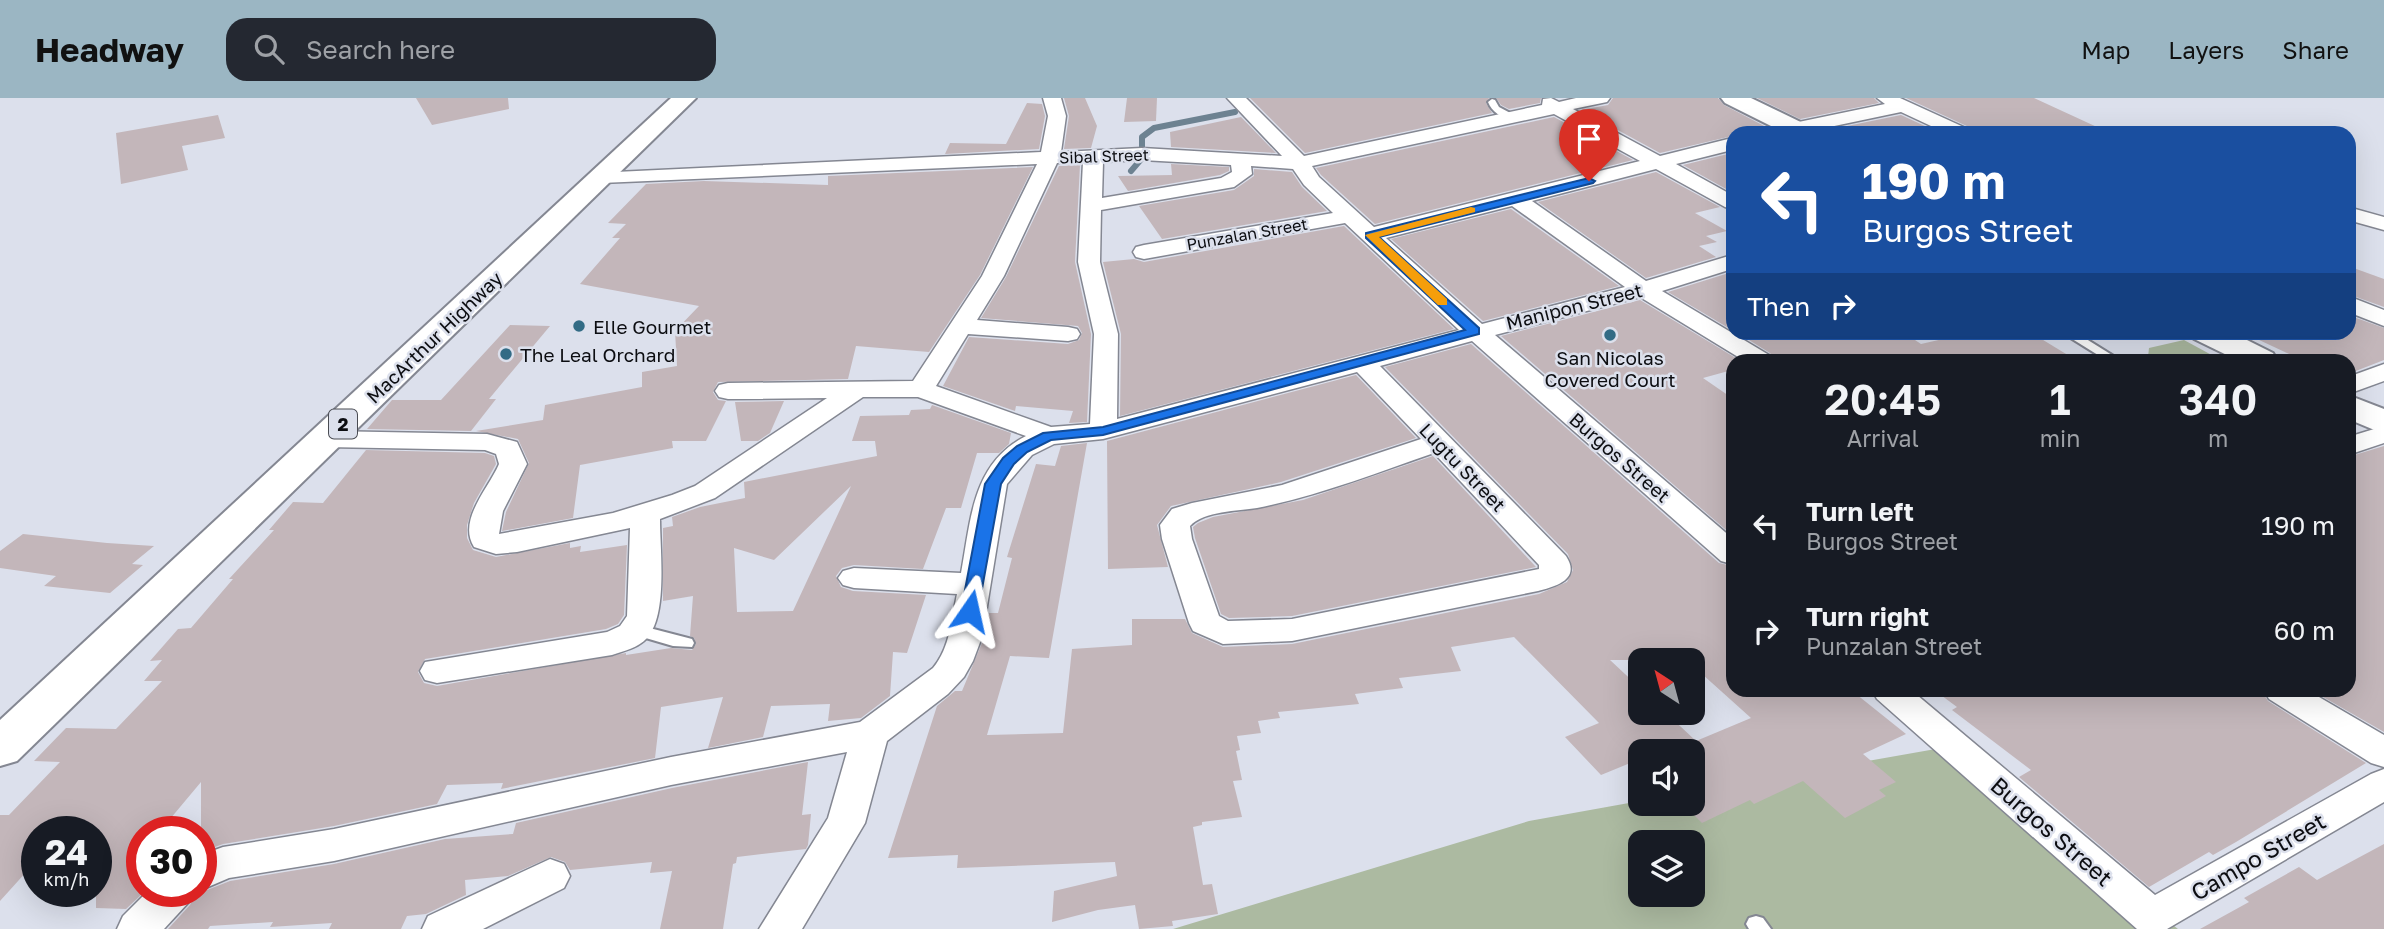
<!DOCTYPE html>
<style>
:root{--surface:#171b24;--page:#242831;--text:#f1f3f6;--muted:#9ea1a6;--accent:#9bb6c3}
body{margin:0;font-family:"Golos Text",sans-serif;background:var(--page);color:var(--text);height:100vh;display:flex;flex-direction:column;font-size:26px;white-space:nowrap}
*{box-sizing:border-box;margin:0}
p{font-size:23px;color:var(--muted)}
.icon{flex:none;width:38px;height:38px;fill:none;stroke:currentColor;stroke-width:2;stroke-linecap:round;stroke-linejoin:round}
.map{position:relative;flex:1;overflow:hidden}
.sheet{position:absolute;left:1726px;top:256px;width:630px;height:343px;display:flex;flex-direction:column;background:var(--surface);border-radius:21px;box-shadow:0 7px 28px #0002}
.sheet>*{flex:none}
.top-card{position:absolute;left:1726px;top:28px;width:630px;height:214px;border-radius:21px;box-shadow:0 7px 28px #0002;background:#1a4fa0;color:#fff;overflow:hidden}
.needle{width:46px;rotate:324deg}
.tools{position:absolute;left:1628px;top:550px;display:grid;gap:14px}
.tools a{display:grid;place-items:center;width:77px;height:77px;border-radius:14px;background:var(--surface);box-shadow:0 7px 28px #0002;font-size:35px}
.speed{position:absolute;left:21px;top:718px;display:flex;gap:14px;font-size:35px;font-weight:700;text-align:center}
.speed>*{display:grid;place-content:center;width:91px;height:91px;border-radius:50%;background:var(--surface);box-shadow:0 7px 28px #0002;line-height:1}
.speed small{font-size:18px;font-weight:400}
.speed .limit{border:10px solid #d22;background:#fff;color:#111}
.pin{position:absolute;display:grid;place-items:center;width:60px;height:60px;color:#fff;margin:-72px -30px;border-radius:50% 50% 50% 0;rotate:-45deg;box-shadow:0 0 7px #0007}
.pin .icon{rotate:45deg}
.me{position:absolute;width:77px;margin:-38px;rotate:11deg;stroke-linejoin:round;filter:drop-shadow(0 0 5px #0008)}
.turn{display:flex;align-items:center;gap:24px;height:147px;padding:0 21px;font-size:32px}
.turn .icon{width:91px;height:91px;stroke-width:2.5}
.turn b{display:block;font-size:49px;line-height:60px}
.then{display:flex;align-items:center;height:66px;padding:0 21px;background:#0003;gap:14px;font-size:26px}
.eta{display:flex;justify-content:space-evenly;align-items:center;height:119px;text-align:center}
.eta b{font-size:42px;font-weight:600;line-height:49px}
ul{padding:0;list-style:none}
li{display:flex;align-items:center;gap:21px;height:105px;padding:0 21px}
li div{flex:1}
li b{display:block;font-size:26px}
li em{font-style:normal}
header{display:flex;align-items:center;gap:42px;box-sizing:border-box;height:98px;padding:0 35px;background:var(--accent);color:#111}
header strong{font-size:33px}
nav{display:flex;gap:38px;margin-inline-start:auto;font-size:24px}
.search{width:490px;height:63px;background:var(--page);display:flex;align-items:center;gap:18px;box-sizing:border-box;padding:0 24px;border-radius:21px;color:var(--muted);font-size:26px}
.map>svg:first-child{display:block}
.green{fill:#acbaa1;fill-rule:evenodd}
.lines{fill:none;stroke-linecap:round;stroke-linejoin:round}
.stream{stroke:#6d8291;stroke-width:6}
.building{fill:#c3b6ba;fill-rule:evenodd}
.lane-casing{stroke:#848792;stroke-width:4}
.street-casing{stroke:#848792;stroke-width:3}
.secondary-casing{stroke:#848792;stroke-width:4}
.highway-casing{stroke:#848792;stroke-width:4}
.lane{fill:#fff;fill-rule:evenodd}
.street{fill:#fff;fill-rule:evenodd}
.secondary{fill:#fff;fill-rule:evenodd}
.highway{fill:#fff;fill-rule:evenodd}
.route{fill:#1a73e8;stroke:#114b97;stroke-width:2}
.slow{fill:#f59e0b}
.poi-dot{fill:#326b85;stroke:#dce0ec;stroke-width:2.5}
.labels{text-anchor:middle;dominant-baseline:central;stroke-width:5;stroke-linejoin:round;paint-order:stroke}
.far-street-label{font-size:16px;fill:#0c0d11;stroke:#dce0ec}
.shield{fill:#dce0ec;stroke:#4a4c53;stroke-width:2}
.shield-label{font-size:18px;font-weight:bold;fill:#0c0d11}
.street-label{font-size:19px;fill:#0c0d11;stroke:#dce0ec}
.poi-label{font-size:19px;fill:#0c0d11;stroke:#dce0ec;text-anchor:start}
.near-street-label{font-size:23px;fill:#0c0d11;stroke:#dce0ec}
</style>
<header>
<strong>Headway</strong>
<div class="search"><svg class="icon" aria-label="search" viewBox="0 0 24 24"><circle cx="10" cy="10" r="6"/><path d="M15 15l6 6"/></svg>Search here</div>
<nav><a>Map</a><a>Layers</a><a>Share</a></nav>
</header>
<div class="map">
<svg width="2384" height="831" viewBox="0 0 2384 831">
<rect width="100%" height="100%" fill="#dce0ec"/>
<g class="green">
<polygon points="2184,242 2219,261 2154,262 2148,259 2149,250"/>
<path d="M1947 649 2178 831H1173L1529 723 1640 703 1692 705V694ZM1640 744H1692V796H1640Z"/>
</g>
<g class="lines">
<g class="stream">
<polyline points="1142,52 1142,39 1154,30 1235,14"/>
<polyline points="1131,73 1143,59"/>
</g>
</g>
<g class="building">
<polygon points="416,0 508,0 509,11 432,27"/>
<polygon points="1064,0 1085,0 1097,28 1091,50 1064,51 1069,18"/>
<polygon points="1127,0 1157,0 1156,23 1124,24"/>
<polygon points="1250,0 1489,0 1486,5 1492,15 1305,55"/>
<polygon points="1496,0 1541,0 1540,5 1509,11 1501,7"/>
<polygon points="1613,0 1718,0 1724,7 1768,30 1762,35 1732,35 1732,38 1660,55 1581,12 1608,7"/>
<polygon points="1757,0 1874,0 1879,5 1800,21"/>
<polygon points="1906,0 2034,0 2110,35 1972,35 1969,29"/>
<polygon points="1027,5 1042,6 1045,18 1039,51 945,56 950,45 1006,46"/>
<polygon points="218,17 225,40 182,48 188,72 121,86 116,35"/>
<polygon points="1901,17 1940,35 1819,35 1818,34"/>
<polygon points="1241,19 1276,55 1171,49 1170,34"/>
<polygon points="1554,19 1633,62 1375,126 1321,77 1316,70"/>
<polygon points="1732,55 1732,91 1728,92 1683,67"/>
<polygon points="1171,66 1229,69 1229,73 1220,77 1128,93 1118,78 1172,77"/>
<polygon points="1080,67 1075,164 1091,236 1087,324 1069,325 1073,313 1016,308 1015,313 943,288 969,239 1068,246 1079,242 1082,235 1078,228 981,220 1006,179 1059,68"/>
<polygon points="1033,69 980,177 929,254 856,248 848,281 718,284 713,294 718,302 726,303 706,343 672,343 673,350 580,367 573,420 502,433 506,414 529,365 518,341 476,333 543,322 545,307 642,289 642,274 677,268 675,233 699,208 580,186 620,140 612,140 626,126 608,125 646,86 704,83 828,87 828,78"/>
<polygon points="1254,71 1292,74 1302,89 1327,113 1162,141 1139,108 1234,92 1254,78"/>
<polygon points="1656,74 1720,109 1695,115 1727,133 1706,138 1717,144 1699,148 1716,159 1646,180 1538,104"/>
<polygon points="1511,111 1619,188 1483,223 1391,141"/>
<polygon points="1344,128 1454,231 1120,318 1121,236 1103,164 1134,161 1144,164"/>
<polygon points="2348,168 2384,181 2384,209 2348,196"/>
<polygon points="1732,174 1732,232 1668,194"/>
<polygon points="1640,202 1739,262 1732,262 1732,272 1703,280 1732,300 1732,437 1501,238"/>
<polygon points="2348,217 2384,230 2384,262 2348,276 2348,262 2302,262 2242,234 2348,234"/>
<polygon points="510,227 550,228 489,301 496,301 471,333 367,331 392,302 441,302"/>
<polygon points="1736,234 1903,234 1921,246 1974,234 2030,234 2076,262 1775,262 1770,255"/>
<path d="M1471 246 1719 465 1732 468V592H1851L1906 636 1863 656 1896 684 1879 692 1886 698 1845 720 1803 683 1754 706 1750 702 1702 725 1692 715V653H1640V661L1601 677 1565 639 1599 625 1514 539 1451 549 1461 573 1399 580 1403 590 1355 596 1359 606 1278 614 1280 620 1258 623 1261 635 1237 638 1240 652 1236 653 1242 682 1233 683 1242 719 1202 724V727L1193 729 1203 787 1212 786 1218 816 1172 823 1173 828 1139 831 1135 807 1098 812 1052 824 1054 793 1117 778 1115 764 957 770 958 757 888 760 937 608 955 593H962L984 540 989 515H998L1012 460 1007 459 1036 366 1055 368 1061 348 1087 345 1049 560 1010 558 987 637 1063 635 1072 551 1132 547V521H1185L1192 535 1223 549 1292 546 1539 496 1567 484 1573 472 1568 456 1385 269ZM1610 562H1692V567L1751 620 1696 643 1665 614H1640V590Z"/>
<polygon points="1356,277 1416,340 1281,384 1171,408 1157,427 1168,469 1108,471 1107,343"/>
<polygon points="784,303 770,335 758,343 741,343 735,304"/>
<path d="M932 307 1011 335 1009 346 999 355H977L961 410H946L923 471 854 467 842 470 836 478 841 489 853 493 926 497 907 555 893 554 890 598 861 620 828 623 830 606 771 608 763 639 708 650 723 599 661 609 655 660 501 691 503 685 447 687 437 706 334 728 223 746 201 754V684L160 733H142V796L126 811 96 810V733H37V762L0 803V717H9L60 664 34 663 66 630 116 631 162 583H144L162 562 150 563 178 531 191 530 233 481H229L274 432H269L293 404 323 405 366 352 485 355 494 358 496 366 474 405 467 427V440L473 452 496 459 570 445V450L581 448 580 454 627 447 624 517 618 526 606 531 425 561 418 574 424 585 437 588 626 555V557L671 550 692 552 696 546 694 540 690 538 693 498 663 503V430L673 428 672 419 700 409 745 400 744 384 877 358 875 343H852L860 318 909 317 911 312 930 311ZM851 388 793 513 737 514 734 450 774 462Z"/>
<polygon points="2384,348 2384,634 2311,592 2348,592 2348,359"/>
<polygon points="1433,358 1536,469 1292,518 1229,520 1221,516 1195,440 1193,429 1198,425 1213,419 1303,402"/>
<polygon points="23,436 107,445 154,448 132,466 143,467 110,495 44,488 56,478 0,470 0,453"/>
<polygon points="1934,592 2261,592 2268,603 2366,665 2236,744 2213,757 2209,754 2149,789 2019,679 2031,672 1952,612 1957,609"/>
<polygon points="808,664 802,717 811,716 808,747 806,751 737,759 736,765 733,766 723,831 660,831 672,773 650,775 652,764 570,772 565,764 551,759 508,778 465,782 466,797 426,816 407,818 401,831 329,831 332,825 270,829 273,824 210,828 208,831 168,831 190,807 197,793 202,794 230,783 334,766 445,741 513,736 516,725 672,690"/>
<polygon points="2384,746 2384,831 2200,831 2249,804 2244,800 2299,769 2317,782"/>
</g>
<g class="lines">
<g class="lane-casing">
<g id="lane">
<path d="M1492 1 1495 2 1499 9 1514 17V21C1503 22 1492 14 1488 4Z"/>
<polygon points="2061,234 2075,234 2120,262 2106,262"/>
<polygon points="638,527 692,541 694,545 692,549 673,548 632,536 630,532 632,528"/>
<polygon points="1756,818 1763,820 1771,831 1749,831 1746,826 1749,820"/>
</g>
</g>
<g class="street-casing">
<g id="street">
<path d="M1043 0H1061L1066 18 1061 54 1142 50 1282 58 1227 0H1246L1304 58 1542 7 1543 1 1551 0 1559 4 1576 0H1610L1607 4 1573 11 1660 58 1732 40V52L1676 66 1732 97V111L1725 109 1656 71 1532 103 1646 183 1732 157V171L1662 193 1769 257 1772 262H1743L1640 199 1495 237 1732 440V466L1721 463 1472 243 1380 268 1566 458C1581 481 1557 488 1538 493L1292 543 1223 546 1193 533 1189 525 1162 441 1160 427 1172 411 1192 405 1282 387 1421 341 1357 274 1103 341 1054 346 1032 357 1007 386 982 539 973 563 964 579 948 596 887 643 865 725 802 831H759L828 720 847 654 671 687 334 763 229 780 201 792V757L223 749 334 731 671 659 860 624 933 570C950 550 952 520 957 496L854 490 843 487 838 480 843 473 854 470 961 475C971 422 972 365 1026 338L918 299H863L715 400 660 421C660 453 668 516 647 540 638 550 624 553 612 557L437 585 425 582 420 573 425 564 607 534 620 528 627 518 630 430 517 454 496 456 474 449C457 422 489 390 499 366L496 356 485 352 327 349 317 347 313 341 317 335 327 333 487 336 517 344 527 366 503 413 499 436 613 415 672 397 695 388 827 300 728 301 719 299 715 293 719 287 728 285 913 283 982 178 1037 66 601 85 594 83 591 79 594 75 1041 54 1048 18ZM1554 16 1640 63 1374 129 1319 79 1312 68ZM1142 62 1231 67 1232 74 1221 80 1102 100 1103 64ZM1083 64 1078 164 1094 236 1090 326 1051 329 936 288 968 236 1068 243 1077 241 1080 236 1077 231 1068 229 977 222 1004 178 1057 65ZM1251 68 1293 71 1304 87 1333 115 1144 147 1136 149 1133 154 1136 159 1144 161 1345 125 1459 232 1117 321 1118 236 1100 164 1101 112 1234 89 1252 76ZM1512 108 1625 189 1482 226 1386 140ZM1434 355 1539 467V471L1292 521 1228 523 1219 518 1192 441 1190 428C1204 413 1238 413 1257 410 1318 398 1376 375 1434 355Z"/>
<polygon points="1877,0 1900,0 1968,31 1970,35 1946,35 1901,14 1801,35 1765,35 1774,29 1885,6"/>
<polygon points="2348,109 2384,119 2384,132 2348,122"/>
<polygon points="2348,198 2384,212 2384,228 2348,214"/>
<polygon points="2384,266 2384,283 2348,296 2348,279"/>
<polygon points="2384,328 2384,345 2348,357 2348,339"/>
<polygon points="1872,592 1911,592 2155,797 2371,676 2384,671 2384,704 2167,831 2137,831 1877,601"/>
<polygon points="2264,592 2307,592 2384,637 2384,669 2371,665 2269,601"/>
<polygon points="550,761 564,766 570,778 564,790 483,831 422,831 428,818"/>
<polygon points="148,793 194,793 188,805 164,831 117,831 123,818"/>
</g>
</g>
<g class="secondary-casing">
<g id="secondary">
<polygon points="1721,0 1751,0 1813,30 1816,35 1785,35 1725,5"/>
<polygon points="2189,234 2231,234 2273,255 2277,262 2237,262 2194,241"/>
<polygon points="2348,297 2384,311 2384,336 2348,321"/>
</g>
</g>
<g class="highway-casing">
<polygon id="highway" points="671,0 696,0 17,663 0,668 0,622"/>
</g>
<use href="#lane" class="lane"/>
<use href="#street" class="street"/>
<use href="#secondary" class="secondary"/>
<use href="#highway" class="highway"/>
</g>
<polygon class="route" points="1589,80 1595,83 1593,85 1379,139 1479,230 1479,236 1103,337 1051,342 1027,354 1014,366 1001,386 978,513 970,518 964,517 961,513 985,386 1003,360 1017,348 1043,335 1103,329 1465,232 1366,140 1366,135"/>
<polygon class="slow" points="1471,109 1475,110 1475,114 1379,139 1447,201 1447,207 1438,207 1365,137"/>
<g class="poi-dot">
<circle cx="579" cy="228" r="7"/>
<circle cx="1610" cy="237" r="7"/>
<circle cx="506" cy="256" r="7"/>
</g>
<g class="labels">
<g class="far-street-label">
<text transform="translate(1104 58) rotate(-2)">Sibal Street</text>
<text transform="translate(1247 136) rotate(-10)">Punzalan Street</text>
</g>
<rect class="shield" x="329" y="311.5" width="28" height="29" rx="5"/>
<g class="shield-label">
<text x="343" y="326">2</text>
</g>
<g class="street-label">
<text transform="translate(1574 208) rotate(-14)">Manipon Street</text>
<text transform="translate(434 239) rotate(-44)">MacArthur Highway</text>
<text transform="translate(1620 359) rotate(41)">Burgos Street</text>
<text transform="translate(1463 369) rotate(46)">Lugtu Street</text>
</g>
<g class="poi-label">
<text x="593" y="228">Elle Gourmet</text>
<text x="520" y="256">The Leal Orchard</text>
<text x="1610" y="259" text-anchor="middle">San Nicolas<tspan x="1610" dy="22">Covered Court</tspan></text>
</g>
<g class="near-street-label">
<text transform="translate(2052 733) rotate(41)">Burgos Street</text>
<text transform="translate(2258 758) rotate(-30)">Campo Street</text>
</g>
</g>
</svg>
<div class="tools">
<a><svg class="needle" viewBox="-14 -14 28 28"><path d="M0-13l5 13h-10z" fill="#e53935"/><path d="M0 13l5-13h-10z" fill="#9ea1a6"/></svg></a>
<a><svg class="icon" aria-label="sound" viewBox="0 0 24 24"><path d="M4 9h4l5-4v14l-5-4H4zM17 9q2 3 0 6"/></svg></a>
<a><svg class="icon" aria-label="layers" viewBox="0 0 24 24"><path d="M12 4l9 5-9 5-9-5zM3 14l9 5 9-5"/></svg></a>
</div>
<div class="speed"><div>24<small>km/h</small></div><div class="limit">30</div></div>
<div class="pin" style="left:1589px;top:83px;background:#d93025"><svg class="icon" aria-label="arrive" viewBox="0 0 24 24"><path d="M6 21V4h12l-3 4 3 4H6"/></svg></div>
<svg class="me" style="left:970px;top:513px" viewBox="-20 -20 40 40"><path d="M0-17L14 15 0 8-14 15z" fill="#1a73e8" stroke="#fff" stroke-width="4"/></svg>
<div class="top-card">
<div class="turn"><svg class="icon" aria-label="left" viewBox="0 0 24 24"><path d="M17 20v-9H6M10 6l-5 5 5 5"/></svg><div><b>190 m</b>Burgos Street</div></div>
<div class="then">Then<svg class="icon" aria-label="right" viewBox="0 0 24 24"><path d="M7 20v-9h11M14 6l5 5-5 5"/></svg></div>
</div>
<section class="sheet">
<div class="eta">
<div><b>20:45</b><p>Arrival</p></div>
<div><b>1</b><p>min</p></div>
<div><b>340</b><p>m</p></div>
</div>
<ul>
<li><svg class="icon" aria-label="left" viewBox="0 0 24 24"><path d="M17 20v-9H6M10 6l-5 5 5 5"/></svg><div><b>Turn left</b><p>Burgos Street</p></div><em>190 m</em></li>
<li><svg class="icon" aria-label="right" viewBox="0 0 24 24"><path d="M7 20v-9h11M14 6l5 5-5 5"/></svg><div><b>Turn right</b><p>Punzalan Street</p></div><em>60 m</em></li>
</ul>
</section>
</div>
